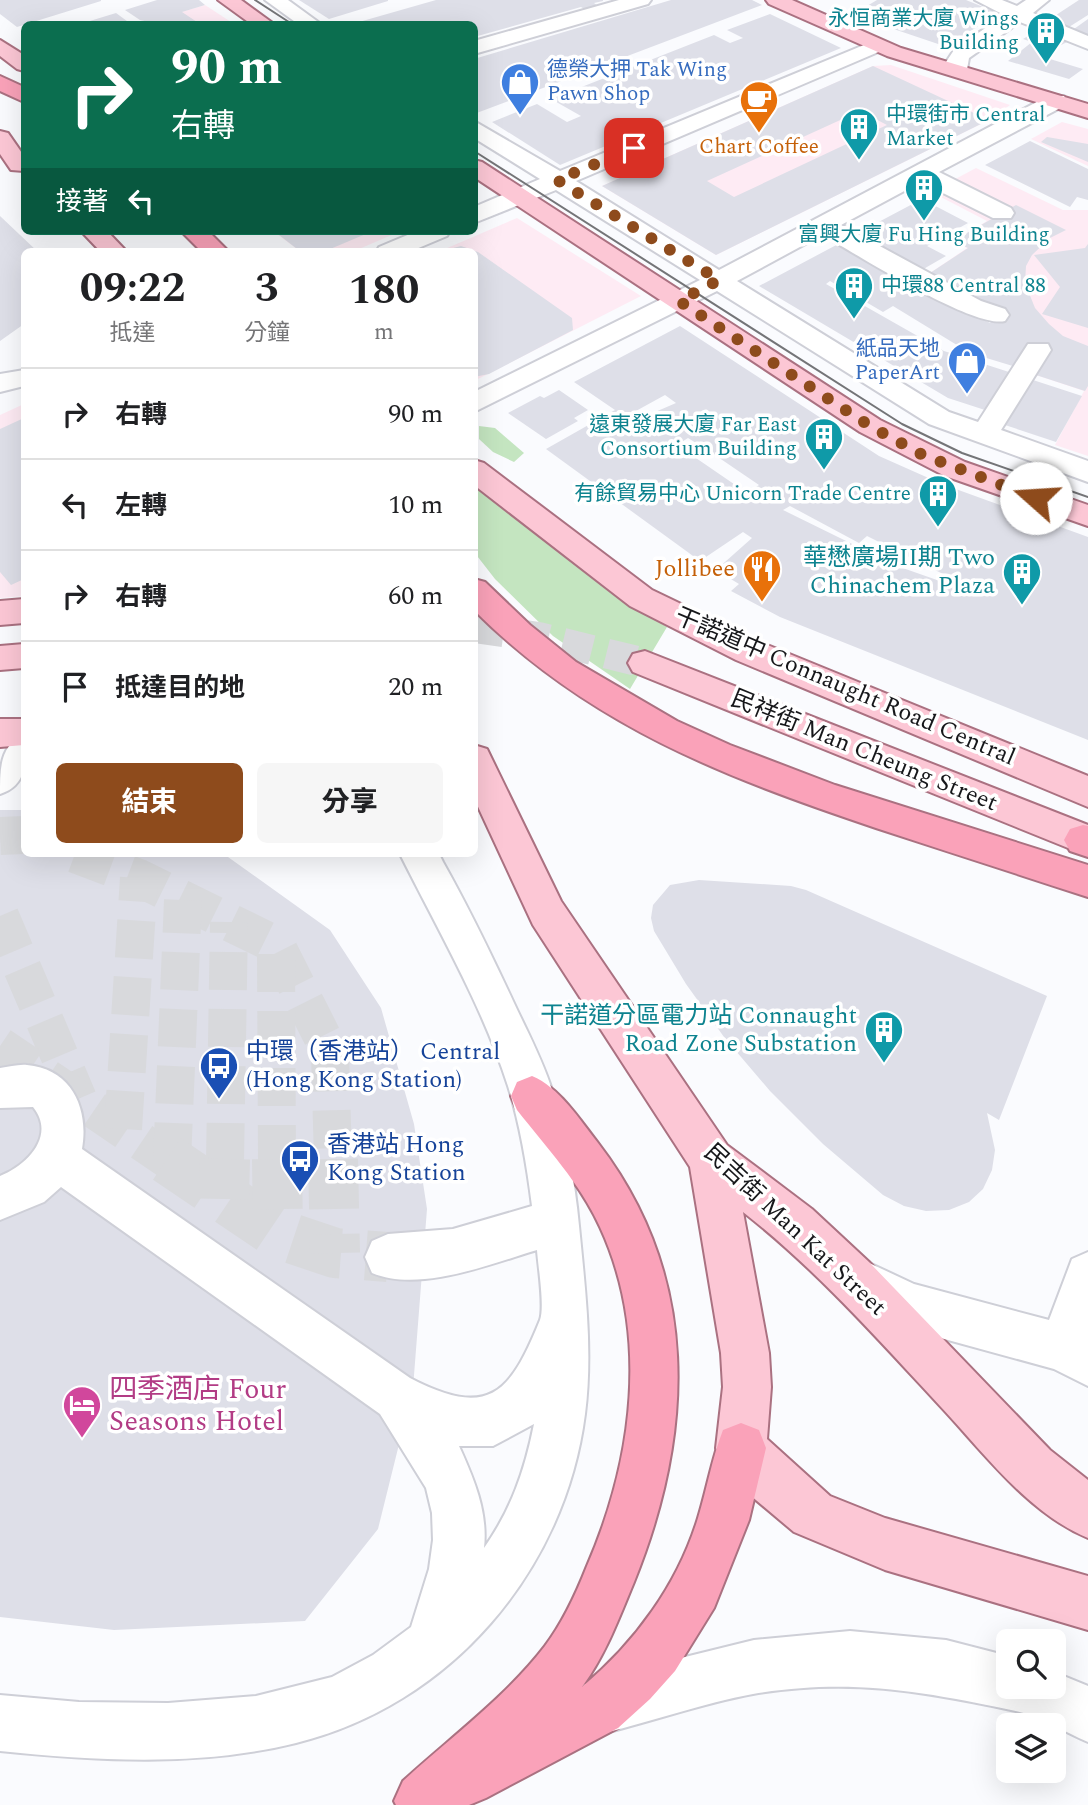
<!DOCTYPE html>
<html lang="zh-TW">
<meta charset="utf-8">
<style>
:root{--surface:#fff;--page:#f6f6f6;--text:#202124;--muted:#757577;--line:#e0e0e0;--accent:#8e4b1c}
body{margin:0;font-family:Spectral,"Noto Sans TC",serif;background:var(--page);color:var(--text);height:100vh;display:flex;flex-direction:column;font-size:26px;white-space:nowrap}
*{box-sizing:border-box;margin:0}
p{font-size:23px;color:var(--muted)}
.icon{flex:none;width:38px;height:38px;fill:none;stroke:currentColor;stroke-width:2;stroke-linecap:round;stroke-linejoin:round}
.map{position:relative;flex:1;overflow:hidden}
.details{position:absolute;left:21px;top:248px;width:457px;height:609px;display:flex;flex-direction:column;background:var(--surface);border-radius:10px;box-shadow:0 7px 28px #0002}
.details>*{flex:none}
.top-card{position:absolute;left:21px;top:21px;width:457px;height:214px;border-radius:10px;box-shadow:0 7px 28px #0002;background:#0b6e4f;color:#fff;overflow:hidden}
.controls{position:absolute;left:996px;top:1629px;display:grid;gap:14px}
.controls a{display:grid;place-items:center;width:70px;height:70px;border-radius:10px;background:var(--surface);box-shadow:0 7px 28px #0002;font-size:35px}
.pin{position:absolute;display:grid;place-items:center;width:60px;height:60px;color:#fff;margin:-30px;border-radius:14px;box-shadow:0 4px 10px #0006}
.me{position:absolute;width:77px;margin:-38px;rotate:289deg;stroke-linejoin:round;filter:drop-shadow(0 0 5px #0008)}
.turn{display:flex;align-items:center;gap:24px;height:147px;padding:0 35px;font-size:32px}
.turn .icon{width:91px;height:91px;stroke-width:2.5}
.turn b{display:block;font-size:49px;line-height:60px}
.then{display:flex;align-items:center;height:66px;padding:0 35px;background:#0003;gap:14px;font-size:26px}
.eta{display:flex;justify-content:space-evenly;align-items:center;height:119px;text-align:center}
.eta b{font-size:42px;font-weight:700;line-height:49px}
.action{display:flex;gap:14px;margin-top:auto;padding:14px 35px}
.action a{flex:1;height:80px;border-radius:10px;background:var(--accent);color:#fff;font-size:28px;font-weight:700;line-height:80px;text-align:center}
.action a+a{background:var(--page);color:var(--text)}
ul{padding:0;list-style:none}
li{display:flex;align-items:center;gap:21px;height:91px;padding:0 35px;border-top:2px solid var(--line)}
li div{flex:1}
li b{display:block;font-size:26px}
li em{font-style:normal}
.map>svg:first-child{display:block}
.commercial{fill:#feebf4}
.green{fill:#c4e5c0}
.building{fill:#dedfe8;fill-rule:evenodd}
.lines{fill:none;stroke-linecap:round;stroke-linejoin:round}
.minor-tunnel-far1{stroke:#d8d9dc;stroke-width:38;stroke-dasharray:38 19;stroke-linecap:butt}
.minor-tunnel{stroke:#d8d9dc;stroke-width:50;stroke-dasharray:50 25;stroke-linecap:butt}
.major-tunnel{stroke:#d8d9dc;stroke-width:30;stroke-dasharray:30 15;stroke-linecap:butt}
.minor-casing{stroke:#cecfd7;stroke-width:4}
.major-casing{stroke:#aa7181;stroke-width:4}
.highway-casing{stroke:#aa7181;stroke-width:4}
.minor{fill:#fff;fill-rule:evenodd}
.major{fill:#fcc7d5;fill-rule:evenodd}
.highway{fill:#faa2b9;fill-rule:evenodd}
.tram{stroke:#747578;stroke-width:2}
.route{stroke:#8e4b1c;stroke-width:12;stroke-dasharray:0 21.6}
.labels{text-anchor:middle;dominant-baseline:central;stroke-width:7;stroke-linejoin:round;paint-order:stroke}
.far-culture-label{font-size:21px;fill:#0d838f;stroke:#fff;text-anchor:end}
.far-shop-label{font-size:21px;fill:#366cbe;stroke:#fff;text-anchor:start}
.far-food-label{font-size:21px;fill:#c56008;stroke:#fff}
.culture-label{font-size:24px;fill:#0d838f;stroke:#fff;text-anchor:end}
.food-label{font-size:24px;fill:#c56008;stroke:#fff;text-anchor:end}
.street-label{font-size:24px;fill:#16171a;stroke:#fff}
.transit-label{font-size:24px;fill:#164399;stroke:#fff;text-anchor:start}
.near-hotel-label{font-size:28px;fill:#b23c85;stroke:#fff;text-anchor:start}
</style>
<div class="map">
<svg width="1088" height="1805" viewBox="0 0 1088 1805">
<rect width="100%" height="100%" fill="#fafbfe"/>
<g class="commercial">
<polygon points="205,5 234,24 141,24"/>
<polygon points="891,65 1010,105 989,120 716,255 602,186 873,66"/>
<polygon points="1062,122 1088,129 1088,166 1031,139"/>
<polygon points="976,168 1063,210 1088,210 1088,456 1055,445 1084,391 1036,375 1047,354 999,311 927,275 967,248 953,241 987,221 931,192"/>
<polygon points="517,218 641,296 474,381 474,252 438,252"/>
<polygon points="273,231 401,231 352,252 301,252"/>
<polygon points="24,404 24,596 0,598 0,415"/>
</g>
<g class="green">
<polygon points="479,426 495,428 524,453 514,462 493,452 479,439"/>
<polygon points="474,479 598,583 667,627 630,689 553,636 495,579 474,552"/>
</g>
<g class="building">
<polygon points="0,0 101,0 101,1 17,27 0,14"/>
<polygon points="157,0 199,0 205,5 182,12 200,24 144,24 149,22 140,20 125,10"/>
<polygon points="299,0 388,0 388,1 329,19"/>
<polygon points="436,0 603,0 603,1 594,3 598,6 586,10 581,7 474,37 474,24 352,24"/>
<polygon points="671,0 752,0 762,5 474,114 474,59"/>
<polygon points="877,0 966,0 998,13 947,47 852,15"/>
<polygon points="1079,0 1088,0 1088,15 1069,27 1050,19"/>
<polygon points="116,13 131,24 80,24"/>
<polygon points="770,14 841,48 560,165 492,122 537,104 567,122 581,116 551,99 714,35 730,43 743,38 727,30"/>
<polygon points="1088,19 1088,35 1074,29"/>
<polygon points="1038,30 1067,42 1040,56 1083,69 1069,79 1008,61 1032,42 1023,39"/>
<path d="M873 66 989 120 716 255 602 186ZM860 111 887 125 734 197 707 181Z"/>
<polygon points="1047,137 1088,144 1088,162 1041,142"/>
<polygon points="1030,141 1088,169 1088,200 1077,197 1070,207 985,165"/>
<polygon points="922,199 968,223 927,246 946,256 920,271 854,235"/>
<polygon points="1016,205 1066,230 1050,238 1032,255 1026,266 1025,283 1035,308 1049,324 1063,336 1088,346 1088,386 1085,391 1036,375 1048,353 1016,367 970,353 893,306 883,312 830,281 826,284 944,351 1012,373 988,411 948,398 759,286 842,242 990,323 999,311 927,275 968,248 953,241"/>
<polygon points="0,216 38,252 24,252 24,324 0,341"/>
<polygon points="274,231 373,231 323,252 301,252"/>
<polygon points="1088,244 1088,328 1042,314 1060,287 1034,255 1085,248"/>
<polygon points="461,246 478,252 572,318 573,330 489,374 474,377 474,252 438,252"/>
<path d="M680 326 879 456 942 484 1088 537V740L780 617 731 591 739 584 716 570 752 538 743 532 700 561 546 449 615 410 574 382ZM665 395 676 403 632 422 625 417ZM688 438 709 451 759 485 747 493 677 445ZM790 506 859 543 867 536 961 583 957 587 897 566 783 510Z"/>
<polygon points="1033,380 1082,396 1056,442 1005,425"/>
<polygon points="559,390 588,410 574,418 578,421 546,439 508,413 540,396 544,398"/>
<polygon points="24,418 24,579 11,585 0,572 0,429"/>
<polygon points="0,810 24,810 24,854 221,854 228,857 330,930 381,1008 414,1124 427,1209 413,1388 378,1529 305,1621 114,1630 0,1617"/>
<polygon points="699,880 791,886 806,890 1047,996 999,1120 987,1113 995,1150 992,1170 983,1189 969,1202 949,1210 926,1211 904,1206 883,1195 823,1144 770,1091 724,1037 686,984 654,931 651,918 653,905 670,885"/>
</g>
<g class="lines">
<g class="minor-tunnel-far1">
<polyline points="0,836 24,835"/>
<polyline points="75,854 139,878 276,945 330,1052 333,1161"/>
<polyline points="0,916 78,1099"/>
<polyline points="276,954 277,1161"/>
<polyline points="0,1046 170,1161"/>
<polyline points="123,1129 139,878"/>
<polyline points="172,1161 183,900"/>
<polyline points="225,1161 229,922"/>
</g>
<g class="minor-tunnel">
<polyline points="167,1159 278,1234 335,1253 388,1257"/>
<polyline points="277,1159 278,1234"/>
<polyline points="333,1159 335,1253"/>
<polyline points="172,1163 172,1159"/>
<polyline points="224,1199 225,1159"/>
</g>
<polyline class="major-tunnel" points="474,628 539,637 645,663"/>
<g class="minor-casing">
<g id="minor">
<polygon points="265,0 288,0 321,24 298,24"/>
<polygon points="619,0 651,0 648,4 474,54 474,41"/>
<polygon points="975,0 1002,0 1017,6 1026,0 1049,0 1033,13 1088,36 1088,49 1020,22 969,58 966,75 952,75 946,62 954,50 1004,15"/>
<path d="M876 40 883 42 886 46 883 50 576 181 719 270 1048 96H1064L1067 101 1064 106 939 172 1011 208 1014 213 1011 218H993L921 182 841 225 981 301 1005 309 1009 315 1005 321C973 329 857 254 822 235L737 281 949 412 978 422 1028 344H1048L1051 350 1001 430 1088 461V482L929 424 717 291 474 412V392L700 280 556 190 474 223V207L540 179 474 138V121L560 171Z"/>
<polygon points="417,231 450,231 447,236 409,252 376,252 379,247"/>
<polygon points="24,370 24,386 0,392 0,374"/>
<path d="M24 735C26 760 28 785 0 794 0 768 0 745 24 735Z"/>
<path d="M400 854H439L443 862C469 908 491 954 513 1001 526 1029 541 1057 551 1087 565 1131 575 1181 579 1226 585 1288 593 1351 585 1414 565 1571 450 1705 296 1743 200 1767 97 1761 0 1751V1695L79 1702 168 1703 256 1696 332 1677 373 1655 411 1627 429 1569 433 1540 432 1513 426 1488 380 1414 61 1187 44 1202 0 1220V1176C28 1165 56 1135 33 1107L0 1108V1068C9 1067 19 1064 27 1065 72 1069 89 1109 82 1149L410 1378C489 1419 510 1394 540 1320 545 1307 538 1265 537 1250 490 1264 419 1293 372 1273L365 1257 372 1241 388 1234 453 1229 532 1206C527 1166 520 1124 508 1086 482 1005 438 930 400 854ZM534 1424C525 1470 511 1510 484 1548 488 1512 474 1479 459 1446H493Z"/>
<polygon points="1088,1252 1088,1386 1054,1369 908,1329 851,1301 844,1285 851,1269 867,1262 914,1284 1049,1320 1072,1259"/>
<path d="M850 1631 946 1640 1008 1656V1687H1054V1672L1088 1686V1742C1062 1731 1038 1715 1011 1710 920 1691 848 1678 753 1694 703 1703 654 1721 604 1733L584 1725 576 1705 584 1685 604 1677 754 1640Z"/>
</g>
</g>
<g class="major-casing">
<g id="major">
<polygon points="218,0 241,0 274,24 251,24"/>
<polygon points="766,0 792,0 901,48 1088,104 1088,118 887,56 769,4"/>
<polygon points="0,40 24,55 24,71 17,69 0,56"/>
<polygon points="0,131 8,133 24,156 24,171 11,170 0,154"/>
<polygon points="474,160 482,162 880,420 965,462 1088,505 1088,526 945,476 860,432 474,177"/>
<polygon points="81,231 107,231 127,252 101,252"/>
<polygon points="474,460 484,463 652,590 760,642 1088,776 1088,807 736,660 630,606 474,485"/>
<polygon points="24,599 24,623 0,625 0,601"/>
<polygon points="24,644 24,668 0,670 0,646"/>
<polygon points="645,651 1088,825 1088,856 633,672 628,663 633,654"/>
<polygon points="0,719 24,719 24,745 0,747"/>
<path d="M474 745 487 749 561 901 727 1145 812 1209 869 1262 1050 1450 1088 1480V1538C1028 1513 984 1453 941 1407 878 1339 816 1269 743 1212L769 1353 771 1387 767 1439 830 1496 885 1518 1088 1576V1630L885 1570 794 1532 744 1490 723 1466 716 1448 723 1387 721 1353 690 1167 533 925 474 798Z"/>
</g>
</g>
<g class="highway-casing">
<g id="highway">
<polygon points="0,76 24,87 24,102 0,91"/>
<polygon points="181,231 208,231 229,252 202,252"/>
<path d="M474 579 485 582 530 625 576 662 677 721 730 745 835 785 1088 865V897C1017 874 946 851 876 828 724 777 589 725 474 610Z"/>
<polygon points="1083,825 1088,826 1088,857 1070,851 1064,840 1070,829"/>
<path d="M532 1076C559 1087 580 1120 598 1143 701 1277 694 1433 634 1582 619 1618 605 1656 582 1687 635 1643 678 1584 698 1518 707 1489 712 1458 723 1430L741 1423 759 1430 766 1448 749 1520 714 1608 675 1671 650 1699 618 1728 486 1798 469 1805H396L394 1801 403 1781C450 1738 506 1697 545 1646 563 1622 576 1594 587 1566 633 1460 650 1335 600 1227 580 1183 546 1147 517 1110L511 1096 517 1082Z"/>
</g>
</g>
<use href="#minor" class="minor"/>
<use href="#major" class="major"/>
<use href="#highway" class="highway"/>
<g class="tram">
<polyline points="255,0 292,24"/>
<polyline points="474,151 902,424 962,453 1088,497"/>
</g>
</g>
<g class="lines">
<polyline class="route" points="634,148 557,180 719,280 679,301 870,426 923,455 1036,498"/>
</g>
<defs>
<g id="building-pin" transform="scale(2.0125)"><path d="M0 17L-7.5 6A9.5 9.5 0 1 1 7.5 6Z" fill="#0f9aa8" stroke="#fff"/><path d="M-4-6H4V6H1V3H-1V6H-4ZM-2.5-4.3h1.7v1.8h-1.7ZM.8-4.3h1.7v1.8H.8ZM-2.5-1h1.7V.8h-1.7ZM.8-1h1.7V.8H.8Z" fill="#fff"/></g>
<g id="shop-pin" transform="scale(2.0125)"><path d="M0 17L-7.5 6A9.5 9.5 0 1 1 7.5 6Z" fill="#3f7fe0" stroke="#fff"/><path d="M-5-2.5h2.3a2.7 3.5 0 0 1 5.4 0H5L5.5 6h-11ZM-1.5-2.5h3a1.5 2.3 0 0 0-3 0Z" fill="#fff"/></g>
<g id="cafe-pin" transform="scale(2.0125)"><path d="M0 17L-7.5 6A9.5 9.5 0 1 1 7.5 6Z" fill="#e8710a" stroke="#fff"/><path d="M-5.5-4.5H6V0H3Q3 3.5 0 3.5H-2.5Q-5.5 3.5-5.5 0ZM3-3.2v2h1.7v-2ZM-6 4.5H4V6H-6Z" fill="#fff"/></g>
<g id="restaurant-pin" transform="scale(2.0125)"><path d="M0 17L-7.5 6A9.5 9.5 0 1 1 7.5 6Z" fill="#e8710a" stroke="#fff"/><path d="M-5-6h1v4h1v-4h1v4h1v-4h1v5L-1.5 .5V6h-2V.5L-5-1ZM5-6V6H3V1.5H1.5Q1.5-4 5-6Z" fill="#fff"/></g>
<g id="bus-pin" transform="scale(2.0125)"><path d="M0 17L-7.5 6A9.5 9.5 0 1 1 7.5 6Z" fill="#1a4fb4" stroke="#fff"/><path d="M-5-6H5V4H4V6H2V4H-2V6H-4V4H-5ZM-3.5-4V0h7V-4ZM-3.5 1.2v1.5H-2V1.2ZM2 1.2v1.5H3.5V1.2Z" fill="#fff"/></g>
<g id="hotel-pin" transform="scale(2.0125)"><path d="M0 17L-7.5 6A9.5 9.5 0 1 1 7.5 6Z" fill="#d1479c" stroke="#fff"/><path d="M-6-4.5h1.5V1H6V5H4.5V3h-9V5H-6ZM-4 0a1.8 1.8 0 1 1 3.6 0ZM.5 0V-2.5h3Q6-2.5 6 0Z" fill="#fff"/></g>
</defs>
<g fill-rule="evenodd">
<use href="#building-pin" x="1046" y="31"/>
<use href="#shop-pin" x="520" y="82"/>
<use href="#cafe-pin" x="759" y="100"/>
<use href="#building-pin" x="859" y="127"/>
<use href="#building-pin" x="924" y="188"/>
<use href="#building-pin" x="854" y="286"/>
<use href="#shop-pin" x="967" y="361"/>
<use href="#building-pin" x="824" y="437"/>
<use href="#building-pin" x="938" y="494"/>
<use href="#restaurant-pin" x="762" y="569"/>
<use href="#building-pin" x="1022" y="572"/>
<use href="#building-pin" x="884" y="1030"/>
<use href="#bus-pin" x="219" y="1066"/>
<use href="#bus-pin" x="300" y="1159"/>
<use href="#hotel-pin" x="82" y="1405"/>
</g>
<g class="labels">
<g class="far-culture-label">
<text x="1019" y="19">永恒商業大廈 Wings<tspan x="1019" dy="24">Building</tspan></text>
<text x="886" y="115" text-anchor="start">中環街市 Central<tspan x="886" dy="24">Market</tspan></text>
<text x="924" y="235" text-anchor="middle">富興大廈 Fu Hing Building</text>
<text x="881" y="286" text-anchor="start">中環88 Central 88</text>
<text x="797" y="425">遠東發展大廈 Far East<tspan x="797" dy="24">Consortium Building</tspan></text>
<text x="911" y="494">有餘貿易中心 Unicorn Trade Centre</text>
</g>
<g class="far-shop-label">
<text x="547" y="70">德榮大押 Tak Wing<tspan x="547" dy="24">Pawn Shop</tspan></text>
<text x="940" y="349" text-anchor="end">紙品天地<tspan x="940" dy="24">PaperArt</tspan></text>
</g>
<g class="far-food-label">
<text x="759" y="147">Chart Coffee</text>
</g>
<g class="culture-label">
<text x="995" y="558">華懋廣場II期 Two<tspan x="995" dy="28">Chinachem Plaza</tspan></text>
<text x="857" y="1016">干諾道分區電力站 Connaught<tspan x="857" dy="28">Road Zone Substation</tspan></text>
</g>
<g class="food-label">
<text x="735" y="569">Jollibee</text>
</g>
<g class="street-label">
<text transform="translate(845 687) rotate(23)">干諾道中 Connaught Road Central</text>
<text transform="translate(864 751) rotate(22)">民祥街 Man Cheung Street</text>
<text transform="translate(795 1230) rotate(43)">民吉街 Man Kat Street</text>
</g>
<g class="transit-label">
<text x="246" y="1052">中環（香港站） Central<tspan x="246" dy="28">(Hong Kong Station)</tspan></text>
<text x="327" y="1145">香港站 Hong<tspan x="327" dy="28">Kong Station</tspan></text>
</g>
<g class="near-hotel-label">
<text x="109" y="1389">四季酒店 Four<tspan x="109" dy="32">Seasons Hotel</tspan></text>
</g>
</g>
</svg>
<div class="controls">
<a><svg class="icon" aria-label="search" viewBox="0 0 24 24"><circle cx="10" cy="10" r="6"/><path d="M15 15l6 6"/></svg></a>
<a><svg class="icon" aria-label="layers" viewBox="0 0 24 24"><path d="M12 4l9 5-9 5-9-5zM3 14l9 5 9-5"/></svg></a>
</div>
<div class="pin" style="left:634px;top:148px;background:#d93025"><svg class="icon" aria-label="arrive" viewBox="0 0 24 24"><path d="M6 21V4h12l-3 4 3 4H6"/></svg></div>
<svg class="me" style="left:1036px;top:498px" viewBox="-20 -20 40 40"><circle r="19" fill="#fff"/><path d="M0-13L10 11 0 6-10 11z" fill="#8e4b1c"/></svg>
<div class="top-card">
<div class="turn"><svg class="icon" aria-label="right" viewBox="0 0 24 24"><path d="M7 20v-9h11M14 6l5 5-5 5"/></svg><div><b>90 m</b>右轉</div></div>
<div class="then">接著<svg class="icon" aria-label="left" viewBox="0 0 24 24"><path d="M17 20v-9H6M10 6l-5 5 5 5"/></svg></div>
</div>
<section class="details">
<div class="eta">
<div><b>09:22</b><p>抵達</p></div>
<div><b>3</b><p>分鐘</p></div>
<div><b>180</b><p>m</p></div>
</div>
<ul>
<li><svg class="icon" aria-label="right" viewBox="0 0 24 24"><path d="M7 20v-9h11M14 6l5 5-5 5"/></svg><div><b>右轉</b></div><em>90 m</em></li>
<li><svg class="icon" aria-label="left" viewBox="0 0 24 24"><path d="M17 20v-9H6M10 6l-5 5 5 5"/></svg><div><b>左轉</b></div><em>10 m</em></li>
<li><svg class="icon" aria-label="right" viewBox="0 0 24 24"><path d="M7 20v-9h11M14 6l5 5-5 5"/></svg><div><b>右轉</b></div><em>60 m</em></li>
<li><svg class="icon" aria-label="arrive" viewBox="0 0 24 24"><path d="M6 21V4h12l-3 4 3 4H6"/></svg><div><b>抵達目的地</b></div><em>20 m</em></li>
</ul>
<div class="action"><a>結束</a><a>分享</a></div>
</section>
</div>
